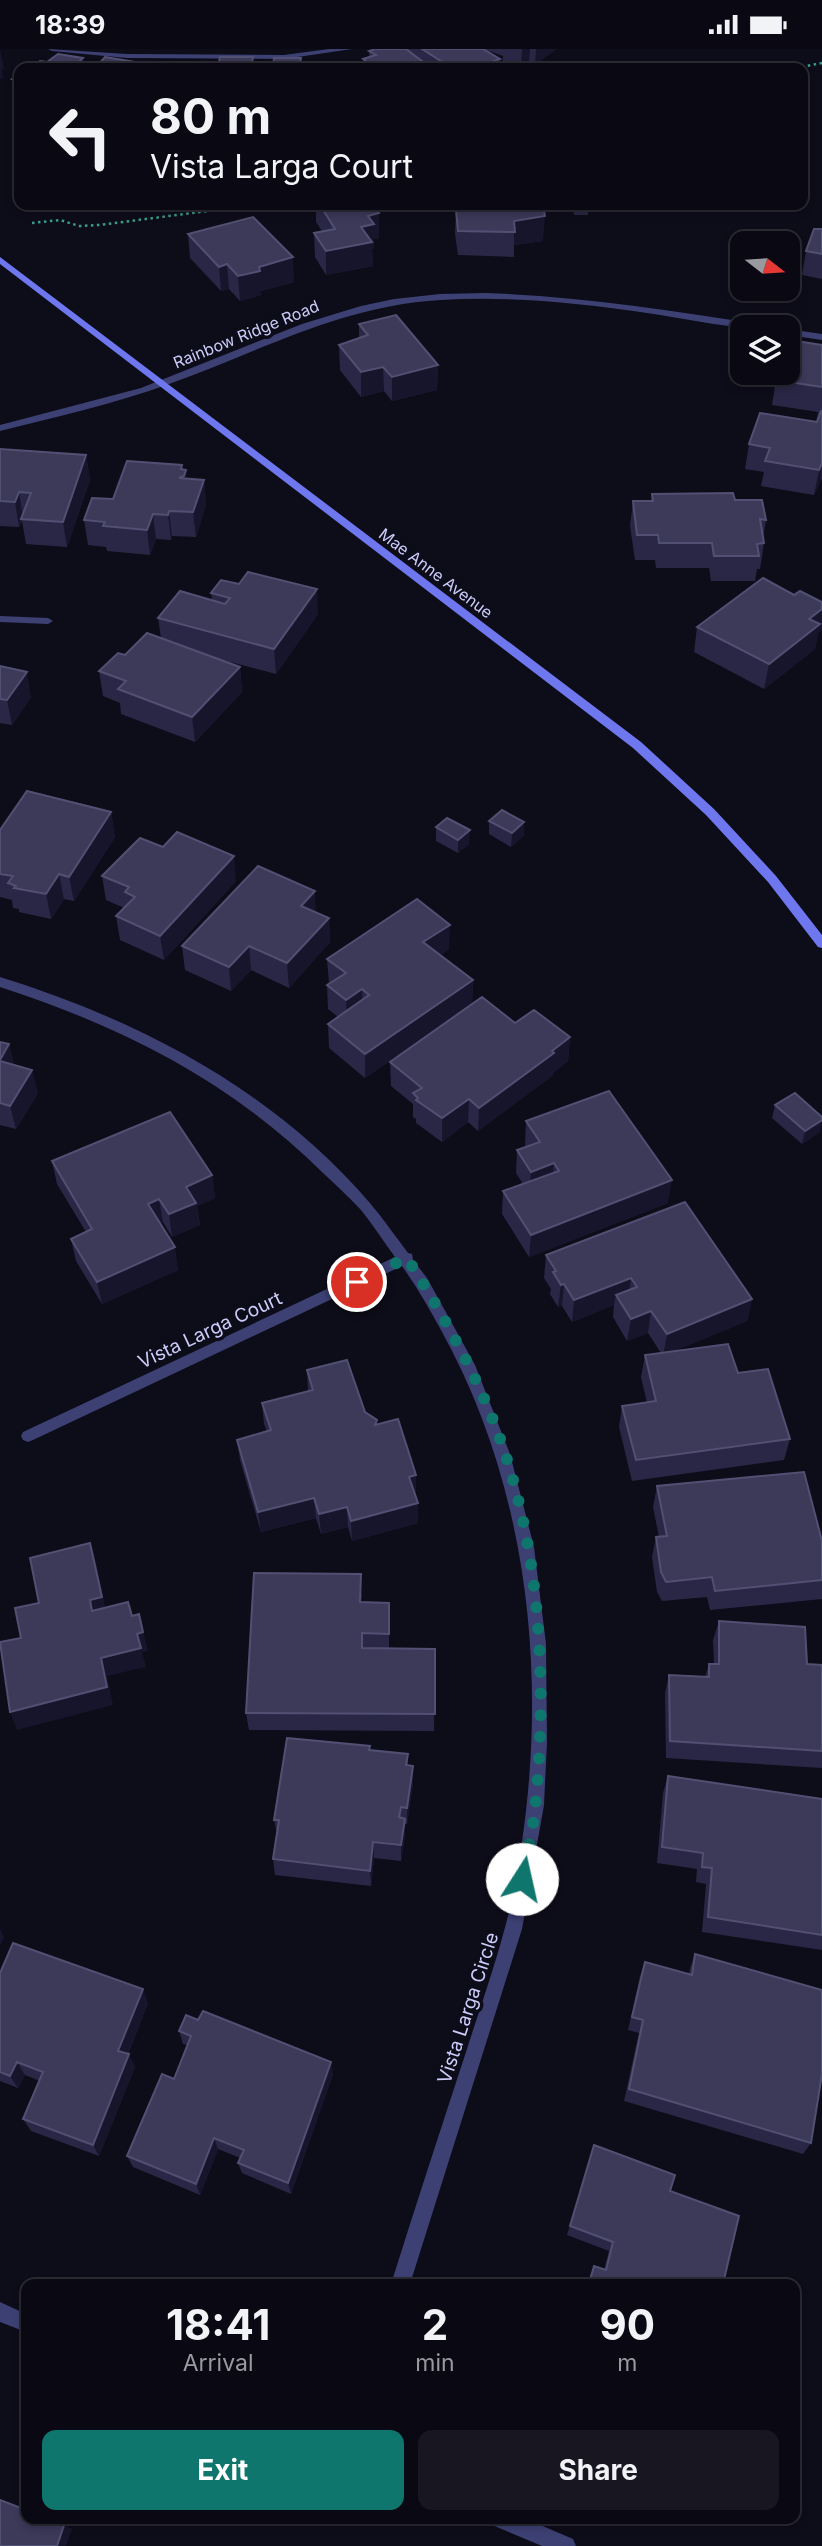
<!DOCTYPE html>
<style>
:root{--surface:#0a0913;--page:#181721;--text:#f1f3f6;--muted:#999aa0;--line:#2a2a33;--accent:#0f766e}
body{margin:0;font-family:Inter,sans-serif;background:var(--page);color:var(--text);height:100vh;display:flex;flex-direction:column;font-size:26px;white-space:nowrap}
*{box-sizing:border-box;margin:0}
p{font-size:23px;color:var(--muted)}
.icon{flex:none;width:38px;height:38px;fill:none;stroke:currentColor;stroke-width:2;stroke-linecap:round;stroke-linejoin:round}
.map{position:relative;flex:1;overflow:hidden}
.sheet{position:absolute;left:21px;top:2230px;width:779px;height:245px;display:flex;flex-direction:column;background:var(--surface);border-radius:14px;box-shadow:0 4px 10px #0003,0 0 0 2px var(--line)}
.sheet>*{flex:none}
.hud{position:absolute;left:14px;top:14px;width:794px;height:147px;border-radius:14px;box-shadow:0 4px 10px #0003,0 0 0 2px var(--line);background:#0a0913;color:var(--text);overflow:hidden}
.needle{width:46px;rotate:107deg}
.fabs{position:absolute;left:730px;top:182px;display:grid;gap:14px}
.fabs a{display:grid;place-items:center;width:70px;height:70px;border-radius:14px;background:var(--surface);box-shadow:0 4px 10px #0003,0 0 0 2px var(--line);font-size:35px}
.pin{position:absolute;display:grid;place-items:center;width:60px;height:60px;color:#fff;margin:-30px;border:4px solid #fff;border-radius:50%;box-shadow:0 2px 7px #0007}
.me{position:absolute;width:77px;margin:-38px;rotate:10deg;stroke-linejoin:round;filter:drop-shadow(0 0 5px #0008)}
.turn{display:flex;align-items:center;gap:24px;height:147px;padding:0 21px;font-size:32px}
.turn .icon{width:91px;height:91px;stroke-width:2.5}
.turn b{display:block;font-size:49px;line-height:60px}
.eta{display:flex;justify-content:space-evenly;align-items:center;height:119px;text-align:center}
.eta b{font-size:42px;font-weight:700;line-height:49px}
.primary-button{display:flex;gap:14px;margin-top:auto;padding:14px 21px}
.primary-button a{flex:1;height:80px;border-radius:14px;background:var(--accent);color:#fff;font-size:28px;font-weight:700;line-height:80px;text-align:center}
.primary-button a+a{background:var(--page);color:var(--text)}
.status{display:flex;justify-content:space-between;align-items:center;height:49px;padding:0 35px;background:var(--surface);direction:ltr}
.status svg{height:19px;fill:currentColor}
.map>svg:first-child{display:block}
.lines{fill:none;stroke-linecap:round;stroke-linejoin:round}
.path{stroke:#3a9e8e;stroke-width:2.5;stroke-dasharray:2.5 3.5;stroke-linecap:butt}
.minor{fill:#3d4073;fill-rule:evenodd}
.secondary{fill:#6e77ed;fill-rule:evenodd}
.wall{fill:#2a2746}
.shaded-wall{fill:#17152c}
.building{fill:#3c3959;stroke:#525072;stroke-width:2}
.route{stroke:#0f766e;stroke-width:12;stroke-dasharray:0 21.6}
.labels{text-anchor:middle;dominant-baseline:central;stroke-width:7;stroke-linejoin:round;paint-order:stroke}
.far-street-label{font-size:16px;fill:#cccbf9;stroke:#0d0c19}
.street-label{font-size:19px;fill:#cccbf9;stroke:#0d0c19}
</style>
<div class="status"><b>18:39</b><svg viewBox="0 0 49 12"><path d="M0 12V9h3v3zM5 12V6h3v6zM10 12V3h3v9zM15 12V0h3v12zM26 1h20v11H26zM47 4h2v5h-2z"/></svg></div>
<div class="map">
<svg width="822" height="2497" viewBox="0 0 822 2497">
<rect width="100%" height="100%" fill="#0d0c19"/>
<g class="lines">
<g class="path">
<polyline points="796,19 822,14"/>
<polyline points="32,174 60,171 79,177 99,176 255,156"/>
</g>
<g class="minor">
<polygon points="48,0 127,5 284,6 329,0 352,0 284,10 127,9 52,2"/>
<path d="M486 244C577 247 667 261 758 275L763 278C725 280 685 269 647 264 579 254 510 247 441 251 339 257 262 302 169 335 114 355 56 368 0 382V376L141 339 302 275 361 257 394 250 440 245Z"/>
<polygon points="788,280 822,285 822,291 788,286"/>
<polygon points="0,567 48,569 53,572 48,575 0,573"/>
<path d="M0 928C139 971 273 1041 369 1153 383 1169 395 1187 408 1204L412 1205 413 1211 427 1229 475 1316 510 1405 534 1498 546 1595 547 1693 544 1756 522 1880 410 2235H391C415 2159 440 2082 465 2006 480 1959 497 1912 509 1863 552 1670 538 1456 441 1281 429 1259 417 1238 402 1217L33 1391 28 1393 23 1391 21 1387 23 1383 395 1208C384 1193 373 1176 361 1161 349 1148 336 1136 323 1124 232 1033 121 977 0 938Z"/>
<polygon points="0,2253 26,2265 26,2283 0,2273"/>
<polygon points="489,2469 524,2469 573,2490 576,2497 542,2497 492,2476"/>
</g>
<polygon class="secondary" points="0,208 641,693 714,760 776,827 822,886 822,899 818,898 768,833 706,766 633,699 0,215"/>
</g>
<g class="wall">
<polygon points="408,0 483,0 500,19 363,19 363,10 369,8 369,2 408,1"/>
<polygon points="483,0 556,0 535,16 529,15 523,19 515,19 502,16 503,7"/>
<polygon points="19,23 19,55 16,54 12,30"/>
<polygon points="316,156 373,156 379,164 379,189 374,190 374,200 372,200 373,217 326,226 315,208 314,184 322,182 316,173"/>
<polygon points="470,156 543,156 543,192 514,196 514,208 458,206 455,185 456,161 470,161"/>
<polygon points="572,156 589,156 588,166 574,166"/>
<polygon points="822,180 822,230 802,226 806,202"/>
<polygon points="188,185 294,233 261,242 261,246 240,252 229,240 221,242 190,209"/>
<polygon points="359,275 438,316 437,341 392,352 384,342 361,348 340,321 339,296 359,289"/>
<polygon points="822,296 822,431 821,430 814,446 761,437 764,423 745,420 749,395 816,373 818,363 772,356 776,331"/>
<polygon points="0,400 86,406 90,431 67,498 26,495 22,472 19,478 0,477"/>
<polygon points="183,421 187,430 204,431 206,456 196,488 172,487 171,491 156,490 150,506 107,502 106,498 88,496 84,471 113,450"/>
<polygon points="652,445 735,451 766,471 763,489 764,494 760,520 757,520 755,532 711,532 709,519 656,519 655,511 635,511 630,477 633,452 651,452"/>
<polygon points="211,544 318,565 276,625 219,610 240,618 242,643 195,693 121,665 120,654 103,647 99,622 125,606 161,589 158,569 212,551"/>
<polygon points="697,578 818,584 815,600 764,640 694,603"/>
<polygon points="0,617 31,648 12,676 0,674"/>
<polygon points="111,763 115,788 74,852 64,850 51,870 19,863 19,860 13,859 12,851 0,848 0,781"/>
<polygon points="489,772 524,773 524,786 511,798 489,785"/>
<polygon points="436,778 469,795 458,804 436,792"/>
<polygon points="102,827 236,832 164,911 120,891 116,867 124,859 106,851"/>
<polygon points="316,863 329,869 330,893 289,939 251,921 231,942 185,921 182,897"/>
<polygon points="449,900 440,906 473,931 472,955 365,1029 329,999 328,975 338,968 328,960 327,936 330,935 329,934 327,910"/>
<polygon points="515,974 570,988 568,1012 553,1024 552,1027 478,1082 468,1073 442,1093 416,1074 416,1070 413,1068 413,1055 391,1037 390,1013"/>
<polygon points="0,993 9,995 14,1016 38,1044 16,1080 0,1076"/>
<polygon points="775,1056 820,1083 802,1095 772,1069"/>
<polygon points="526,1072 668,1154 529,1208 502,1165 503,1142 523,1135 516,1124 517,1101 526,1098 525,1096"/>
<polygon points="52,1112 212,1126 215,1149 197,1157 200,1176 172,1188 163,1173 160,1174 178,1221 102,1255 76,1212 71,1190 86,1183 57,1135"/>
<polygon points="546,1206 752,1250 747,1272 674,1302 738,1324 790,1390 784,1411 632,1432 619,1378 622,1357 647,1354 641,1328 645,1306 661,1304 648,1284 627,1292 613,1268 614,1256 572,1273 562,1257 558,1258 550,1245 551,1240 544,1229"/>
<polygon points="307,1321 377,1371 377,1376 416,1446 415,1446 418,1474 352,1492 348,1478 321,1485 316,1469 261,1483 240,1411 237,1391 267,1383 264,1375 262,1354 308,1342"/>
<polygon points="657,1437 822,1492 822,1550 710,1561 707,1548 662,1552 657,1543 652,1508 656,1488 659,1488 653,1458"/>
<polygon points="362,1544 361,1553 389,1554 389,1600 435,1600 434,1682 249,1681 246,1664"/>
<polygon points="719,1572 807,1615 822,1616 822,1719 666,1709 665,1644 669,1626 705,1628 709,1615 714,1615 713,1591"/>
<polygon points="371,1701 408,1705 408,1716 413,1734 407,1775 405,1775 405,1786 401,1812 374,1809 371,1837 275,1826 273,1810 277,1785 274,1771"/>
<polygon points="668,1727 822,1750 822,1901 702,1883 706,1835 696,1833 697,1820 657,1814 663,1744"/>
<polygon points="695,1905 811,2094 803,2105 624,2052 639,1984 628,1981 640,1927 645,1913 689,1926 690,1919"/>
<polygon points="0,1924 148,1954 128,2005 135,2018 99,2107 31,2082 23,2070 40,2032 25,2026 18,2039 0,2032"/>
<polygon points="179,1982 333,2025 291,2145 242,2124 238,2114 240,2109 218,2100 200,2146 133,2118 127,2107 174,2030 187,1996 183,1995"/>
<polygon points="594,2096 670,2142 723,2235 587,2235 594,2217 604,2221 609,2202 567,2186"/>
</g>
<g class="shaded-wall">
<polygon points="0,0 4,20 2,20 3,29 0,30"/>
<polygon points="522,0 530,0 529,15 523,19 521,19"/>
<polygon points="536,0 556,0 535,16"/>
<polygon points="83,9 84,19 73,19"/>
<polygon points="500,10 500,19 474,19"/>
<polygon points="379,164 379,189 374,190 374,200 372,200 373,217 326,226 326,202 361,178 368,167"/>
<polygon points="545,167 543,192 514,196 514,172"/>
<polygon points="293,208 294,233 261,242 261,246 240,252 238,227 259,218"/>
<polygon points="227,215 229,240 221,242 219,218"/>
<polygon points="438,316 437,341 392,352 392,328"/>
<polygon points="383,318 384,342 361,348 361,323"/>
<polygon points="86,406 90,431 67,498 63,473"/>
<polygon points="822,414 821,430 814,446 819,421"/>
<polygon points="182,416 184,427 186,421 188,446 179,429"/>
<polygon points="204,431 206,456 196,488 193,463"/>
<polygon points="19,443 23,468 19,478 15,453"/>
<polygon points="169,462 172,487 171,491 168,466"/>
<polygon points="153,465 156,490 150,506 147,481"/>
<polygon points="317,540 318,565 276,625 274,600"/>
<polygon points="822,560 822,581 818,584 815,600 764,640 769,615 809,570"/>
<polygon points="240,618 242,643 195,693 192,668"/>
<polygon points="27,623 31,648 12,676 7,651"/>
<polygon points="111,763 115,788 74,852 69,828"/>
<polygon points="524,773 524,786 511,798 512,784"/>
<polygon points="470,781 469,795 458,804 458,791"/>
<polygon points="234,807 236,832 164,911 160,887"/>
<polygon points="59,825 64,850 51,870 46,845"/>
<polygon points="315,842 316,866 301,857"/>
<polygon points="329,869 330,893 289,939 287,914"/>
<polygon points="450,876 449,900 423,917 423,893"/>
<polygon points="249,897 251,921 231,942 229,918"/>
<polygon points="473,931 472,955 365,1029 365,1005"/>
<polygon points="362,940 363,964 347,975 346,951"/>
<polygon points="570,988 568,1012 553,1024 552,1027 478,1082 479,1059"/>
<polygon points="9,995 15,1019 0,1015 0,1011"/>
<polygon points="32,1021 38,1044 16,1080 10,1057"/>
<polygon points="469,1050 468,1073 442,1093 442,1069"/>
<polygon points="822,1071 820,1083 802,1095 805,1082"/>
<polygon points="554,1114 552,1137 529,1146 531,1123"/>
<polygon points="212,1126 215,1149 197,1157 200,1176 172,1188 169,1165 186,1138"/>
<polygon points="672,1131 668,1154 529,1208 531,1186"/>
<polygon points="159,1150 163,1173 152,1178 148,1155"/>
<polygon points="175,1198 178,1221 102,1255 97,1233"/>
<polygon points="631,1229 628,1251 616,1246 614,1256 572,1273 574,1251"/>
<polygon points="564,1235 562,1257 558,1258 561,1236"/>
<polygon points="752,1250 747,1272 663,1307 667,1285"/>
<polygon points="651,1262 648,1284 627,1292 631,1270"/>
<polygon points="416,1426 416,1446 409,1448 409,1428"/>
<polygon points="314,1449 316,1469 261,1483 258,1463"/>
<polygon points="418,1454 418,1474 352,1492 351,1472"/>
<polygon points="347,1458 348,1478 321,1485 319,1465"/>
<polygon points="90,1494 96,1513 107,1568 92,1562 90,1551"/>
<polygon points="139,1565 148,1602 142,1603 137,1585"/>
<polygon points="141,1599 146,1618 107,1627 113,1656 17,1681 10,1663 101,1609"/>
<polygon points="413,1717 413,1734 407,1775 407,1759"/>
<polygon points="405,1770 405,1786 401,1812 401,1796"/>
<polygon points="373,1793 374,1809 371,1837 370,1822"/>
<polygon points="0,1880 4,1888 0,1897"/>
<polygon points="143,1940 148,1954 124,2014 118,2002"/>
<polygon points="129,2005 135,2018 99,2107 93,2096"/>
<polygon points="17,2013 25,2026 18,2039 10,2027"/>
<polygon points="331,2013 333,2025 291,2145 288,2134"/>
<polygon points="214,2089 218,2100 200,2146 196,2135"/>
<polygon points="64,2476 72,2480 66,2497 57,2497"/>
</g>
<g class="building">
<polygon points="375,0 406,0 431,19 371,19 368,18 372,17 363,10 376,6 369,2"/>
<polygon points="422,0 483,0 500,10 474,19 452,19"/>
<polygon points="58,5 83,9 73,19 23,19 26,16 35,17 40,12 47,13"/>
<polygon points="105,8 135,13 130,19 95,19"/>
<polygon points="220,8 253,8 252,14 255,14 254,19 211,19 211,18 218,18"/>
<polygon points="274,9 301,9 299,19 273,19"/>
<polygon points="19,23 19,31 12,30"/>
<polygon points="320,156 373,156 379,164 368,167 374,175 361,178 372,193 326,202 314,184 335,180"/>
<polygon points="473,156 543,156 545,167 514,172 515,183 458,182 456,161 473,160"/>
<polygon points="253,168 293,208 259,218 260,222 238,227 227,215 219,218 188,185"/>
<polygon points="814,180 822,180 822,205 806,202"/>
<polygon points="396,266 438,316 392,328 383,318 361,323 339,296 368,286 359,275"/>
<polygon points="790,291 822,296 822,338 776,331 779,324 788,324 788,297"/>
<polygon points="821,362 822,362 822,414 819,421 765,412 770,399 749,395 760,364 817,373"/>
<polygon points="0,400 86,406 63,473 21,470 31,444 19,443 15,453 0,452"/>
<polygon points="127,412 182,416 181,420 186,421 184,427 179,429 204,431 193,463 169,462 168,466 153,465 147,481 103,477 105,473 84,471 92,449 113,450"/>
<polygon points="733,444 735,451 762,451 766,471 760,470 764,494 757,495 759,507 714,507 712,494 659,494 658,486 637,486 633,452 653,452 652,445"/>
<polygon points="248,523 317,540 274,600 158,569 180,542 225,555 230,549 211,544 221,531 239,535"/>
<polygon points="763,529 794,546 800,542 822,553 822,560 809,570 820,575 769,615 697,578"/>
<polygon points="147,584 240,618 192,668 118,640 126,632 99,622 118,604 125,606"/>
<polygon points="0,617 27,623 7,651 0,650"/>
<polygon points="27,742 111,763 69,828 59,825 46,845 14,839 16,837 8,834 13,827 0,825 0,781"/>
<polygon points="502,761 524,773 512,784 489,772"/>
<polygon points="447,769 470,781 458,791 436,778"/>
<polygon points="177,783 234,807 160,887 116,867 135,848 125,843 129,838 102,827 140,789 163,798"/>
<polygon points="258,817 315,842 301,857 329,869 287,914 249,897 229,918 182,897"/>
<polygon points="417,850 450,876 423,893 473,931 365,1005 328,975 369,946 362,940 346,951 327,936 346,924 327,910"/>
<polygon points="482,948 515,974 534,961 570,988 552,1002 554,1004 479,1059 469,1050 442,1069 416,1051 418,1049 413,1044 422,1039 390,1013"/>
<polygon points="0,993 9,995 0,1011"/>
<polygon points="0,1012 32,1021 10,1057 0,1054"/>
<polygon points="609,1042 672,1131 531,1186 503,1142 559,1122 554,1114 531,1123 517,1101 540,1093 526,1072"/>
<polygon points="795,1044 822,1068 822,1071 805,1082 775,1056"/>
<polygon points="170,1063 212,1126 186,1138 196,1154 169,1165 159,1150 148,1155 175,1198 97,1233 71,1190 92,1180 52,1112"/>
<polygon points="685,1153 752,1250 667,1285 651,1262 631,1270 616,1246 637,1238 631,1229 574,1251 564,1235 561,1236 553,1223 556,1222 546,1206"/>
<polygon points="728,1295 738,1324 768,1320 790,1390 636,1411 622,1357 656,1352 645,1306"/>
<polygon points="347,1311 365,1363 377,1371 375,1376 398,1370 416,1426 409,1428 418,1454 351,1472 347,1458 319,1465 314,1449 258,1463 237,1391 271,1381 262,1354 313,1341 307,1321"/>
<polygon points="804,1423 822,1492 822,1531 715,1542 712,1528 666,1533 661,1523 656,1488 667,1487 657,1437"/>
<polygon points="90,1494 102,1548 90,1551 92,1562 128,1553 132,1567 139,1565 143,1583 137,1585 141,1599 101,1609 107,1638 10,1663 0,1593 21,1589 15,1559 39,1554 30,1509"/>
<polygon points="254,1524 361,1525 360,1553 389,1554 389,1585 362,1584 362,1599 435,1600 435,1665 246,1664"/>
<polygon points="719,1572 805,1578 807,1615 822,1616 822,1702 670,1692 669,1626 709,1628 709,1615 719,1615"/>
<polygon points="287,1689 370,1697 369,1701 408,1705 406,1716 413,1717 407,1759 401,1758 399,1768 405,1770 401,1796 373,1793 370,1822 273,1810 279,1771 274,1771"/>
<polygon points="668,1727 822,1750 822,1886 708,1868 712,1819 702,1818 703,1804 662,1798"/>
<polygon points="13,1894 143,1940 118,2002 129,2005 93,2096 23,2070 43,2023 17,2013 10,2027 0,2023 0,1924"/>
<polygon points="695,1905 822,1941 822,2025 811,2094 629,2040 643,1971 632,1968 645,1913 692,1926"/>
<polygon points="203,1962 331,2013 288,2134 238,2114 244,2101 214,2089 196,2135 127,2107 162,2025 174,2030 191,1987 179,1982 186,1966 198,1971"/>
<polygon points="594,2096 675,2126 670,2142 739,2167 723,2235 589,2235 594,2217 606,2221 613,2193 570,2177"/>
<polygon points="0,2451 26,2461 26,2469 47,2469 64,2476 57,2497 0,2497"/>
</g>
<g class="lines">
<path class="route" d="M357 1233 407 1209C437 1256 464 1303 486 1354 539 1477 548 1619 536 1751 534 1777 527 1804 522 1830"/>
</g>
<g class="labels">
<g class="far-street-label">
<text transform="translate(246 285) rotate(-22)">Rainbow Ridge Road</text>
<text transform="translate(436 524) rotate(37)">Mae Anne Avenue</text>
</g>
<g class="street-label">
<text transform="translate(210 1281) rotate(-25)">Vista Larga Court</text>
<text transform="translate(468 1959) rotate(-72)">Vista Larga Circle</text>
</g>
</g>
</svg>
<div class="fabs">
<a><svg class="needle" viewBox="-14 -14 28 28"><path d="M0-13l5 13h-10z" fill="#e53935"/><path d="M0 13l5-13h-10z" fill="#999aa0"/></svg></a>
<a><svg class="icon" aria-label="layers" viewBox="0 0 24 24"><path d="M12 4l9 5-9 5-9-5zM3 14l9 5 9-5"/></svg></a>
</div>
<div class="pin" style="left:357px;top:1233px;background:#d93025"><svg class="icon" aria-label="arrive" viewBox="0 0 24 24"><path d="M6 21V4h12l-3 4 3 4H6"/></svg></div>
<svg class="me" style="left:522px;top:1830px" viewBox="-20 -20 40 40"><circle r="19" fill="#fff"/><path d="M0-13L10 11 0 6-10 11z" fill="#0f766e"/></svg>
<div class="hud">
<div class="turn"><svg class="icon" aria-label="left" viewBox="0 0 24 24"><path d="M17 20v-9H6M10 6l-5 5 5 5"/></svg><div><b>80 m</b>Vista Larga Court</div></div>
</div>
<section class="sheet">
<div class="eta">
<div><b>18:41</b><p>Arrival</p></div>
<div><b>2</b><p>min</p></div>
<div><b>90</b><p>m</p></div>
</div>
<div class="primary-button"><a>Exit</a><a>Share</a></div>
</section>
</div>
